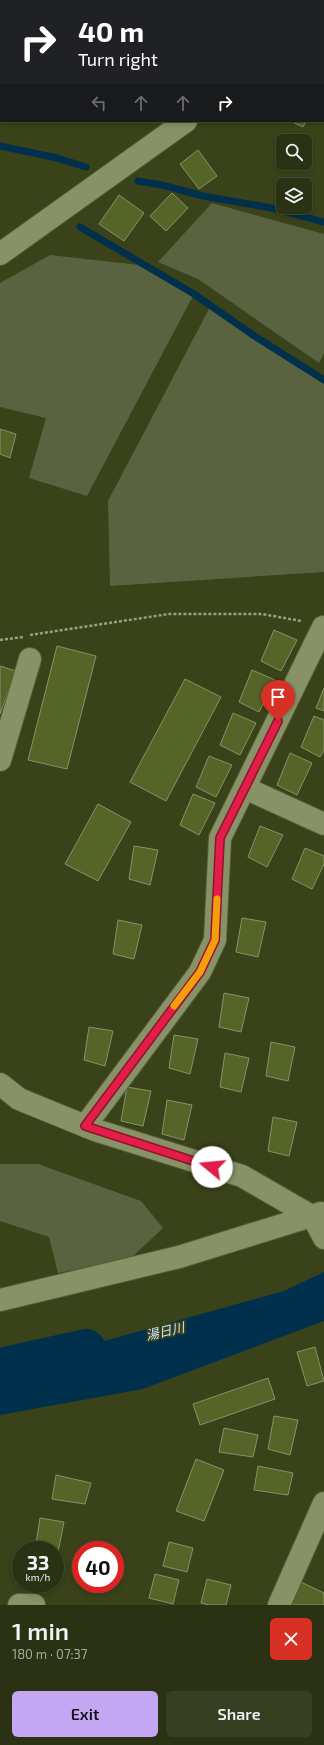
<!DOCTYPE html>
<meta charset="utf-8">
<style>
:root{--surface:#2b3213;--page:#373e21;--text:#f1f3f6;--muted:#a6aaa0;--line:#474d33;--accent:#c3a7f2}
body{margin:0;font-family:"Exo 2","Noto Sans JP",sans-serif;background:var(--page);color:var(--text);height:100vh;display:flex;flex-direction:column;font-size:15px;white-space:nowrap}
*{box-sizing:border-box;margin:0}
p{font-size:13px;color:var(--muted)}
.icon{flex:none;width:22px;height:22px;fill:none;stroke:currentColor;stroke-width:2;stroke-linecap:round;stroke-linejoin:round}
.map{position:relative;height:1605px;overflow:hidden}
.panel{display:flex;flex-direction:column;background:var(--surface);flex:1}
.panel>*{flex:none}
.top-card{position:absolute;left:0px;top:0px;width:324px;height:122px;box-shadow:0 2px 6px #0003,0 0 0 1px var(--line);background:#202124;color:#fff;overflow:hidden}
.controls{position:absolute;left:276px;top:134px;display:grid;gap:8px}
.controls a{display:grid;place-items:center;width:36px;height:36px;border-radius:6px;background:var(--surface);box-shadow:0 2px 6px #0003,0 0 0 1px var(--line);font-size:20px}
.speed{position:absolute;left:12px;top:1541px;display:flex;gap:8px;font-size:20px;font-weight:700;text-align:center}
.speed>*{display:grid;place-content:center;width:52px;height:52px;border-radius:50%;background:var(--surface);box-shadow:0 2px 6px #0003,0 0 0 1px var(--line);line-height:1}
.speed small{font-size:10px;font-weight:400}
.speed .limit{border:6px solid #d22;background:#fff;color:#111}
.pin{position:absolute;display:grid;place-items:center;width:34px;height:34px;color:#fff;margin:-41px -17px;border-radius:50% 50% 50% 0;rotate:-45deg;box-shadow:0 0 4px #0007}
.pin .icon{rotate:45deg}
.me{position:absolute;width:44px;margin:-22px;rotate:287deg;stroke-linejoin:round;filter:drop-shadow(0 0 3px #0008)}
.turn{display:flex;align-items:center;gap:14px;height:84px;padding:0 12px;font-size:18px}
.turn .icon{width:52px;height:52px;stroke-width:2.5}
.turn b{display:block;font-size:28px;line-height:34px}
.lanes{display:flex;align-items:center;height:38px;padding:0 12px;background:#0003;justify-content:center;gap:20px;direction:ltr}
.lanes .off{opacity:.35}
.round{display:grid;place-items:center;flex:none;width:42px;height:42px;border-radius:6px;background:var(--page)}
.summary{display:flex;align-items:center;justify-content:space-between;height:68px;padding:0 12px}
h1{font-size:24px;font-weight:600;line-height:30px}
.primary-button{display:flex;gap:8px;margin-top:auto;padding:8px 12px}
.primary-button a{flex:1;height:46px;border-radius:6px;background:var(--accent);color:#111;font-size:16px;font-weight:600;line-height:46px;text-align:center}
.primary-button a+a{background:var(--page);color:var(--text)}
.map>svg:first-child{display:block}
.green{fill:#59633f}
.water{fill:#00304c}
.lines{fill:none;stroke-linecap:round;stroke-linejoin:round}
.stream{stroke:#00304c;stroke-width:7}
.river{stroke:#00304c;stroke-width:40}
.building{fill:#556427;stroke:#879368}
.minor-casing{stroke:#565e3a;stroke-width:24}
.path{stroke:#98a081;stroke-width:2.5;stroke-dasharray:3 2;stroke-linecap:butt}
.minor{stroke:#879367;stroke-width:22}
.route-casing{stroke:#92132f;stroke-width:10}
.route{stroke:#e11d48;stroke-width:7}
.slow{stroke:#f59e0b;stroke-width:7}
.labels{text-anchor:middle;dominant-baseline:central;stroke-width:3.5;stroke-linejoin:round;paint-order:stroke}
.water-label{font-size:13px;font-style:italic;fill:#c7e7ff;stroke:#394219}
</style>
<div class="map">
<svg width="324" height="1605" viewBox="0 0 324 1605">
<rect width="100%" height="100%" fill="#394219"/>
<g class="green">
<polygon points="212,203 324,234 324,353 319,363 198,279 158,262"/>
<polygon points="50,255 148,266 194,294 87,496 29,478 46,418 0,407 0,283"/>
<polygon points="210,307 324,381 324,572 110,586 108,501"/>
<polygon points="0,1164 38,1164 141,1201 163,1228 130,1259 58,1273 49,1237 0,1221"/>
</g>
<polygon class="water" points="324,1272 324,1321 143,1389 0,1415 0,1370 284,1291"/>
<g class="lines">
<g class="stream">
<polyline points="0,146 57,158 86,167"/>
<polyline points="138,181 162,185 203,196 272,208 324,222"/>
<polyline points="80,227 194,294 256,337 324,380"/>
</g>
<polyline class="river" points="0,1368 86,1349"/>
</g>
<g class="building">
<polygon points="160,0 198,0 200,1 160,1"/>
<polygon points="237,0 274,0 237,1"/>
<polygon points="290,121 306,121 303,127"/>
<polygon points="198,150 217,176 199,189 180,164"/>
<polygon points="172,193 188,208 166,231 150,216"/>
<polygon points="119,195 144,213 124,241 99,224"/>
<polygon points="0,429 16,434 10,458 0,454"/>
<polygon points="274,630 297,640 281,671 261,661"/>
<polygon points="57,646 96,656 67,769 28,760"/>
<polygon points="0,666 16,671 0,714"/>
<polygon points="252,670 275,680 259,712 239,702"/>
<polygon points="185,679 221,697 166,801 130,782"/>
<polygon points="324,688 324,711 316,708"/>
<polygon points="233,713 256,723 240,755 220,745"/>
<polygon points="314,716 324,720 324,750 320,757 301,747"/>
<polygon points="290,753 312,763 297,795 277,785"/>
<polygon points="209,756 232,765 216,797 196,787"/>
<polygon points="193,794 215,803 199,835 180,825"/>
<polygon points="98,804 131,822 98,881 65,864"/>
<polygon points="260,826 283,835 267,867 248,857"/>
<polygon points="134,846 158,850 150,885 129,879"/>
<polygon points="305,848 324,856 324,864 312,889 292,879"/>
<polygon points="242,918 266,922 258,957 236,952"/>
<polygon points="118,920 142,925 134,959 113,954"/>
<polygon points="224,993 249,998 241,1032 219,1027"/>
<polygon points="89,1027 113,1031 105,1066 84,1060"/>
<polygon points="174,1035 198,1039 190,1074 169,1068"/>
<polygon points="271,1042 295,1047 288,1081 266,1076"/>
<polygon points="225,1053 249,1058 241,1092 220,1087"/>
<polygon points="127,1087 151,1091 143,1126 121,1121"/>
<polygon points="167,1100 192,1105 184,1140 162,1134"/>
<polygon points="273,1117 297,1122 289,1156 268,1151"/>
<polygon points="315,1347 324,1381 307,1386 297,1352"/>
<polygon points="268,1378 275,1399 200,1425 193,1404"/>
<polygon points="274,1416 298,1420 290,1455 268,1449"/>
<polygon points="224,1428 258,1435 253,1457 219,1452"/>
<polygon points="196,1459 224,1470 204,1521 176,1511"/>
<polygon points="258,1466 293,1473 288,1495 254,1490"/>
<polygon points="56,1475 91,1483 85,1504 52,1499"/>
<polygon points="40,1518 64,1522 57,1557 55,1556 55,1550 35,1550"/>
<polygon points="169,1542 193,1548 187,1572 163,1566"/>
<polygon points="155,1574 179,1580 173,1604 149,1598"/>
<polygon points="207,1579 231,1585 226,1605 209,1605 201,1603"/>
<polygon points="301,1582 324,1593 324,1605 290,1605"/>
</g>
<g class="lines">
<g class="minor-casing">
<g id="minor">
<polyline points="323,23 324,22"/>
<polyline points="0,254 186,121"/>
<polyline points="0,760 30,659"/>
<polyline points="245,788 324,824"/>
<polyline points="0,1084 19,1099 95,1130 242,1176 313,1217 324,1238"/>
<polyline points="85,1126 200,972 215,940 220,838 323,627"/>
<polyline points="0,1300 179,1257 321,1213"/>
<polyline points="19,1605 34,1605"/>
<polyline points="279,1605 324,1503"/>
</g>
</g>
<g class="path">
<polyline points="30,635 169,614 262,614 301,621"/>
<polyline points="0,640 23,637"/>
</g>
<use href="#minor" class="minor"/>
</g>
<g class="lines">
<g class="route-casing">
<polyline id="route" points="212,1167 85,1126 200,972 215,940 220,838 278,721"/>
</g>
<use href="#route" class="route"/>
<polyline class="slow" points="174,1006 200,972 215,940 217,899"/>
</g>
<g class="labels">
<g class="water-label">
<text transform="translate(165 1331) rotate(-13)">湯日川</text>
</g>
</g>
</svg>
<div class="controls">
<a><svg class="icon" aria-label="search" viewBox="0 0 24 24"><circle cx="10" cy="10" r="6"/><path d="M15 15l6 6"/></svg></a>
<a><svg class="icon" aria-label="layers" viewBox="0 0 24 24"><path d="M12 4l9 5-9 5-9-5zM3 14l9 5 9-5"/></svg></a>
</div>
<div class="speed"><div>33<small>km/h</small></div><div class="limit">40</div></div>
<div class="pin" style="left:278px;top:721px;background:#d93025"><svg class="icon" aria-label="arrive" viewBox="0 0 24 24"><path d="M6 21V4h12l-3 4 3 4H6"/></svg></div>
<svg class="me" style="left:212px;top:1167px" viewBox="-20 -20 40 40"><circle r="19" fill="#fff"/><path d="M0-13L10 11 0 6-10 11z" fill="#e11d48"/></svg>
<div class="top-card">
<div class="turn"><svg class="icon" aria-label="right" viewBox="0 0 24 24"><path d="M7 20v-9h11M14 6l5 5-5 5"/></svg><div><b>40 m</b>Turn right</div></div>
<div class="lanes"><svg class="icon off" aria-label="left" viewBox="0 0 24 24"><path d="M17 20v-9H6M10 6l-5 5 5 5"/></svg><svg class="icon off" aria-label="ahead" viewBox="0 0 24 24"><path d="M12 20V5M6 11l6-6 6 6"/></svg><svg class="icon off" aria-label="ahead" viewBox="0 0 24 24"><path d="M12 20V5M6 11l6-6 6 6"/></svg><svg class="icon" aria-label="right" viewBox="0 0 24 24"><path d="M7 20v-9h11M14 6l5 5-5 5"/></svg></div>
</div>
</div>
<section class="panel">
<div class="summary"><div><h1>1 min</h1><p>180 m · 07:37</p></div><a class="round" style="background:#d93025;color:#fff"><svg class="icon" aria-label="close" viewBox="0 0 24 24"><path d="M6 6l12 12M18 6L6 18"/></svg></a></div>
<div class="primary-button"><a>Exit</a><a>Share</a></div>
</section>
